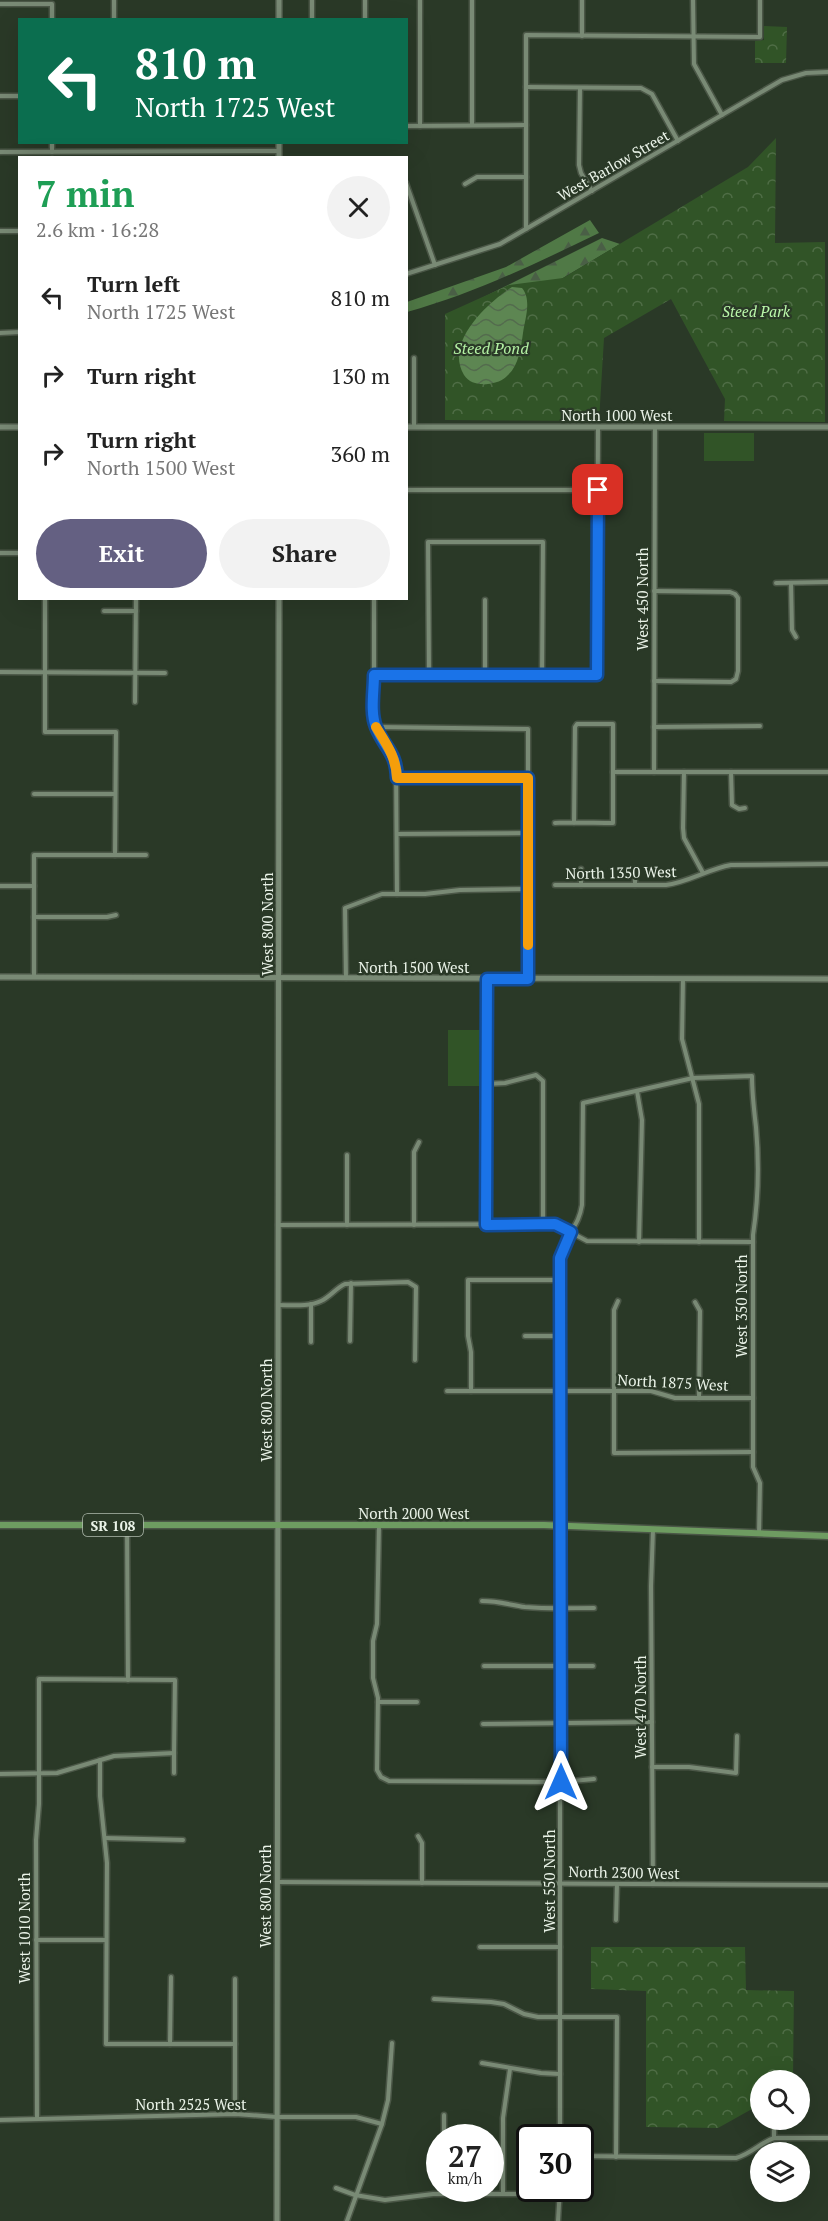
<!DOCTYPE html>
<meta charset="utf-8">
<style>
:root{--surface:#fff;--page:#f2f2f2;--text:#222;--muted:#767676;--accent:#646082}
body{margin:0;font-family:"PT Serif",serif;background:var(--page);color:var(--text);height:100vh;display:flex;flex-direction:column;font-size:22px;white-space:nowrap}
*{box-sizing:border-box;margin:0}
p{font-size:20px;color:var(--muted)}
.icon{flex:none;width:33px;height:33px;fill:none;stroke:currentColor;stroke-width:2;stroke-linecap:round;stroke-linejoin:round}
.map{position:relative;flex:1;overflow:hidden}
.panel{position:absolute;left:18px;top:156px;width:390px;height:444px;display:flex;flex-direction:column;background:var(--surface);border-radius:0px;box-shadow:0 6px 24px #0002}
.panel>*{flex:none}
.banner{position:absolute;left:18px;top:18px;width:390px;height:126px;border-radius:0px;box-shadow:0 6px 24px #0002;background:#0b6e4f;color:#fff;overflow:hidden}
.buttons{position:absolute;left:750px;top:2070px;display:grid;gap:12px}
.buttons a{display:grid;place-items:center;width:60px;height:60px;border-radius:50%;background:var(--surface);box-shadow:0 6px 24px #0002;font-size:30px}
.speed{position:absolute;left:426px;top:2124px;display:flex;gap:12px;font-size:30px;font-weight:700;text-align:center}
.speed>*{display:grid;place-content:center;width:78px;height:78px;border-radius:50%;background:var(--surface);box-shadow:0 6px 24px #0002;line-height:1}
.speed small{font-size:15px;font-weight:400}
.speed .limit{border:3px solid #111;border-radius:9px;background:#fff;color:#111}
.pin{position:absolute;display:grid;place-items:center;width:51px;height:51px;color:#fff;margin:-26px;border-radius:12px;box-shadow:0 3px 9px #0006}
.me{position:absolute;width:66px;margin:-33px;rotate:0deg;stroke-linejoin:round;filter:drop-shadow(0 0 4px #0008)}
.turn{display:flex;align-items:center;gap:21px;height:126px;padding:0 18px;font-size:27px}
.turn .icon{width:78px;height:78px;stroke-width:2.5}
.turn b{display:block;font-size:42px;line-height:51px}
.round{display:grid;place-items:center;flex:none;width:63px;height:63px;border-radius:32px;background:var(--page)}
.head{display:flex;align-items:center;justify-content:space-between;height:102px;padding:0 18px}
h1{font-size:36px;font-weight:700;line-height:45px;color:#1e9e55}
.primary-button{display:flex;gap:12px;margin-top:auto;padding:12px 18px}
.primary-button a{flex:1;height:69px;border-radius:36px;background:var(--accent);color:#fff;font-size:24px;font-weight:700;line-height:69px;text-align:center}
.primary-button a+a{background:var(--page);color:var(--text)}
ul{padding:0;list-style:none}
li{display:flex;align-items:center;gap:18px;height:78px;padding:0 18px}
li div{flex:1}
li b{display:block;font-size:22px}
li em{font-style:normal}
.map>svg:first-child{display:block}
.green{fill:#315427}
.forest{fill:url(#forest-firs)}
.park{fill:url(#park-crowns)}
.water{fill:url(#water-waves)}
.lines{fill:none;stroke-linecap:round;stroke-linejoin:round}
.minor-casing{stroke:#4b5747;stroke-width:7}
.tertiary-casing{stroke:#4b5747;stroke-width:8}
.primary-casing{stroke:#4b5747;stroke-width:9}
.minor{stroke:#798a75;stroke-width:4}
.tertiary{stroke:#798a75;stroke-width:5}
.primary{stroke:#6e9c61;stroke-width:6}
.route-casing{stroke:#114b97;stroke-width:15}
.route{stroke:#1a73e8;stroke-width:10}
.slow{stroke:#f59e0b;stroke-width:10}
.labels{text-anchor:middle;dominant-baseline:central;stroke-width:4.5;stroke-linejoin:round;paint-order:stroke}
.shield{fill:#2a3927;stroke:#b0bbae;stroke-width:1.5}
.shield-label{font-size:14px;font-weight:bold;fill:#eaf3e8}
.street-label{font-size:15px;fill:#eaf3e8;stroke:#2a3927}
.park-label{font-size:15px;font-style:italic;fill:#baf7aa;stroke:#2a3927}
.water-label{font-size:16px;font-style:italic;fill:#b3f0a3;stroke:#2a3927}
</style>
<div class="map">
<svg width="828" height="2221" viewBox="0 0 828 2221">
<defs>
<pattern id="forest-firs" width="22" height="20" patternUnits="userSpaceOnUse" patternTransform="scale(1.5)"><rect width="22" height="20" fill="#507946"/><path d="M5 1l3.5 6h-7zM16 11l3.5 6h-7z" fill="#4a5f46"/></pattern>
<pattern id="park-crowns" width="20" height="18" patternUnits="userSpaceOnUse" patternTransform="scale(1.5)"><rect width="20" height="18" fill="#315427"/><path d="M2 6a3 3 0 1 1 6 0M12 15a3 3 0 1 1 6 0" fill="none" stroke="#4f6d46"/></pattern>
<pattern id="water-waves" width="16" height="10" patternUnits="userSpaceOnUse" patternTransform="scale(1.5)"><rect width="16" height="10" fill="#5d8652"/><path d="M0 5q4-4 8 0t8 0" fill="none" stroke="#536b4d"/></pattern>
</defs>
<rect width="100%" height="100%" fill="#2a3927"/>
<g class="green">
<rect x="704" y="433" width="50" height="28"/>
<rect x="448" y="1030" width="33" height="56"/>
</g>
<g class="forest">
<path d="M590 220 599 233C537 263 473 294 407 312V302L506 267Z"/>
<polygon points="602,238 620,244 536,294 466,306"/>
</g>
<g class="park">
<polygon points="764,26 787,27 786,63 755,63 755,41 764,40"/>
<polygon points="776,138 775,243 825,242 825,422 724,421 725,399 671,299 604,338 599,421 445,420 445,314 509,285 563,278 748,167"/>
<polygon points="591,1947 745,1947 746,1990 794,1991 793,2079 796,2080 760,2080 760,2109 752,2109 718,2128 646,2127 646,1991 591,1989"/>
</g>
<path class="water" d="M512 287 522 288C532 300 525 319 523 333 521 347 519 365 508 375 503 381 495 383 488 384 479 385 469 383 464 375 444 342 488 303 512 287Z"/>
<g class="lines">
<g class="minor-casing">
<g id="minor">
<polyline points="312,0 312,20"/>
<polyline points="420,0 420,126"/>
<polyline points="582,0 582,36"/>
<polyline points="693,0 694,64 722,115"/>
<polyline points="0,4 52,4 52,20"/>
<polyline points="114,20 114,0"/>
<polyline points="365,20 365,0"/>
<polyline points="526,87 641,88 652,94 678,141"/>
<polyline points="580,88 579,165 581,173 592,191"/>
<polyline points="0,96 20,96"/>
<polyline points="472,125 472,0"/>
<polyline points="406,126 526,125"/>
<polyline points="52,142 52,152"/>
<polyline points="0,152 279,151"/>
<polyline points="406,183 435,265"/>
<polyline points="465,184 477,177 526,177"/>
<polyline points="526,229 526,35 760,37 760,0"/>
<polyline points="0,231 20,231"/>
<polyline points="406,274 500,244 782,80 806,73 828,72"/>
<polyline points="0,333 20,332"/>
<polyline points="414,427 414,358"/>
<polyline points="406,490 598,490"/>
<polyline points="0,553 20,553"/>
<polyline points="776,583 828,582"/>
<polyline points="791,583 792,630 796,637"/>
<polyline points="45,598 45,732 116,732 115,855"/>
<path d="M374 598V718C379 735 391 748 396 765L397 894"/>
<polyline points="104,611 136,611"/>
<polyline points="0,672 165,673"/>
<polyline points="374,675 597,675 598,427"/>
<polyline points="429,675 428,542 543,542 542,675"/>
<polyline points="485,675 485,600"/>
<polyline points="654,681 731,682 736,679 738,671 738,598 735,594 730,592 654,591"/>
<polyline points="135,702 136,598"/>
<polyline points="377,727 528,729 528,978"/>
<polyline points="654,727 760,726"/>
<polyline points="613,772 828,772"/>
<polyline points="654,772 655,427"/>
<polyline points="684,772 683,828 684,838 703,873"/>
<polyline points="731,772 732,805 739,809 745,808"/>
<polyline points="397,778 528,778"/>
<polyline points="34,794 115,794"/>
<path d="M555 823C574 822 594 823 613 823V724H577L575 727 574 823"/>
<polyline points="397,834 528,833"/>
<polyline points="581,869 581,885"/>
<polyline points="635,869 635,885"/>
<path d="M555 885H666C689 882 708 869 731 865L828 864"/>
<polyline points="0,886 34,886"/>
<polyline points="34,917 107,917 116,915"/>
<polyline points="34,977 34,855 146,855"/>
<polyline points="346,978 345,908 382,894 425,894 460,890 528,889"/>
<polyline points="683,979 682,1039 699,1104 699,1242"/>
<polyline points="486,1084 505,1083 536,1075 543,1081 543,1225"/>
<polyline points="637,1091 642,1120 639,1242"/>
<polyline points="278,1225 555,1224 587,1241 753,1242"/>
<polyline points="347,1225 347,1155"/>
<polyline points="414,1225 414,1152 419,1142"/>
<polyline points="486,1225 487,979"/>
<polyline points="618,1301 614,1310 614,1453 753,1452"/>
<polyline points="695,1302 700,1311 699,1398"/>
<polyline points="311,1304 311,1342"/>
<path d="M278 1305C292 1305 309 1307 321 1301 330 1297 336 1288 345 1284L408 1282 416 1287 415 1360"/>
<polyline points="525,1336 560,1336"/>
<polyline points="350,1341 351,1283"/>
<polyline points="447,1391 651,1391 675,1398 753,1398"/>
<polyline points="471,1391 471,1352 468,1336 468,1280 560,1280"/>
<polyline points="127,1525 128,1680"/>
<polyline points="379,1525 377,1624 373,1641 373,1678 378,1698 377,1770 381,1777 389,1781 561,1782 594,1779"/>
<polyline points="653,1530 651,1586 653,1884"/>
<path d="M482 1601C499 1601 510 1605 525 1607 548 1609 571 1608 594 1608"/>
<polyline points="484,1666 593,1666"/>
<polyline points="378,1702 417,1702"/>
<polyline points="483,1724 652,1722"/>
<polyline points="100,1760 100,1796 107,1863 106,2044 235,2044"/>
<polyline points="652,1767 689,1767 736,1773 737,1736"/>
<polyline points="0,1774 57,1773 114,1756 174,1753 174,1773"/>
<polyline points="418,1836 422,1843 422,1883"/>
<polyline points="105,1838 183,1840"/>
<polyline points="277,1882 828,1885"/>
<polyline points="616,1920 617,1884"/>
<polyline points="36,1940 106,1940"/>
<polyline points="480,1947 560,1947"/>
<polyline points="235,1979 235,2114"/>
<polyline points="434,1999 491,2002 504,2004 524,2014 538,2017 617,2017 616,2157"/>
<polyline points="170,2044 171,1977"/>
<polyline points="482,2063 541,2073 560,2074"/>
<polyline points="444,2115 444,2138"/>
<polyline points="37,2118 36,1840 39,1804 39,1679 175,1680 174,1753"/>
<polyline points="0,2120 235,2114 277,2117 356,2117 382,2124"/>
<path d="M560 2138V1280C560 1263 561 1247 571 1232 577 1222 580 1217 582 1205L583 1103 693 1078 752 1076C752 1094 754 1110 756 1127 759 1161 758 1202 753 1235V1467L760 1483 759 1534"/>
<polyline points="774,2138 774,2120"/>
<path d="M580 2156 736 2158C751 2154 760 2143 774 2138H828"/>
<polyline points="336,2188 355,2195 385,2200 433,2194 560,2194"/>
<polyline points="503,2193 503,2118 510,2069"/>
<polyline points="347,2221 382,2124 388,2100 392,2043"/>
<polyline points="558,2221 560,2188"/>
</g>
</g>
<g class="tertiary-casing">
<g id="tertiary">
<polyline points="279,20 279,0"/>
<polyline points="279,158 279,142"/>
<polyline points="0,427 20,427"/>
<polyline points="406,427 828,427"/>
<polyline points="0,977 828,979"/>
<polyline points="277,2221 279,598"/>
</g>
</g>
<g class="primary-casing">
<polyline id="primary" points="0,1525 544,1525 828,1536"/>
</g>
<use href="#minor" class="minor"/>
<use href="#tertiary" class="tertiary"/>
<use href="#primary" class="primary"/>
</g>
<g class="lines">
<g class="route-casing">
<path id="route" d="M561 1782 560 1280V1258L571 1232 555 1224 486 1225 487 979H528V778H397C396 751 385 749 376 727 370 712 374 691 374 675H597L598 490"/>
</g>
<use href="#route" class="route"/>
<path class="slow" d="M376 727C387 745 396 757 397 778H528V945"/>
</g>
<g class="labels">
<rect class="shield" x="83" y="1514" width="60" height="22" rx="4.5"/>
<g class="shield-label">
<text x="113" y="1525">SR 108</text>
</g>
<g class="street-label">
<text transform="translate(613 165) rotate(-30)">West Barlow Street</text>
<text x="617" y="415">North 1000 West</text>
<text transform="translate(642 599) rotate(-90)">West 450 North</text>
<text transform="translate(621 872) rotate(-1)">North 1350 West</text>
<text transform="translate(267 924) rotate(-90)">West 800 North</text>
<text x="414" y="967">North 1500 West</text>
<text transform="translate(741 1306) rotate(-90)">West 350 North</text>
<text transform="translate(673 1382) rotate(3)">North 1875 West</text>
<text transform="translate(266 1410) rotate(-90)">West 800 North</text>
<text x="414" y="1513">North 2000 West</text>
<text transform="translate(640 1707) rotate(-90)">West 470 North</text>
<text transform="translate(624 1872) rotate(1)">North 2300 West</text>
<text transform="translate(549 1881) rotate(-90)">West 550 North</text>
<text transform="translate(265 1896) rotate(-90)">West 800 North</text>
<text transform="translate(24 1928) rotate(-90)">West 1010 North</text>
<text x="191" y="2104">North 2525 West</text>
</g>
<g class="park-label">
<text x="756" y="311">Steed Park</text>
</g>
<g class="water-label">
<text x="491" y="348">Steed Pond</text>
</g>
</g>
</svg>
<div class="buttons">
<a><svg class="icon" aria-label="search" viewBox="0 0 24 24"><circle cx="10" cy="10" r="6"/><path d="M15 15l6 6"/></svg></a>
<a><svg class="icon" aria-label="layers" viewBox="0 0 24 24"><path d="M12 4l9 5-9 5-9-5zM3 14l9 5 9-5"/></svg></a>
</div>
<div class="speed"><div>27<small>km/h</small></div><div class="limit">30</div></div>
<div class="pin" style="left:598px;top:490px;background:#d93025"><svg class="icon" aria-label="arrive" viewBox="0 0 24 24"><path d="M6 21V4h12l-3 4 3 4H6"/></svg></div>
<svg class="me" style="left:561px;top:1782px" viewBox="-20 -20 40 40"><path d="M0-17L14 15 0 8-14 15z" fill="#1a73e8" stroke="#fff" stroke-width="4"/></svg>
<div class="banner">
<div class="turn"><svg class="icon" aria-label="left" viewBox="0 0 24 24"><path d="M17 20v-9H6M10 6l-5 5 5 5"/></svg><div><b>810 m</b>North 1725 West</div></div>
</div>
<section class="panel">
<div class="head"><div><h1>7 min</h1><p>2.6 km · 16:28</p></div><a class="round"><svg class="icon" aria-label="close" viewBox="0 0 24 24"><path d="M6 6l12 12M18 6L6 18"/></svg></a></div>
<ul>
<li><svg class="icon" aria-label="left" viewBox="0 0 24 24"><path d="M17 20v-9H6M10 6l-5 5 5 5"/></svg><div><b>Turn left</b><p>North 1725 West</p></div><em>810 m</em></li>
<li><svg class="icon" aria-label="right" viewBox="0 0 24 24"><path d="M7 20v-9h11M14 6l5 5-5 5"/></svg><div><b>Turn right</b></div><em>130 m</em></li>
<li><svg class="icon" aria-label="right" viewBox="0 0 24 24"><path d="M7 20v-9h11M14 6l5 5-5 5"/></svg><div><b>Turn right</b><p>North 1500 West</p></div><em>360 m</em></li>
</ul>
<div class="primary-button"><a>Exit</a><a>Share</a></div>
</section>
</div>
